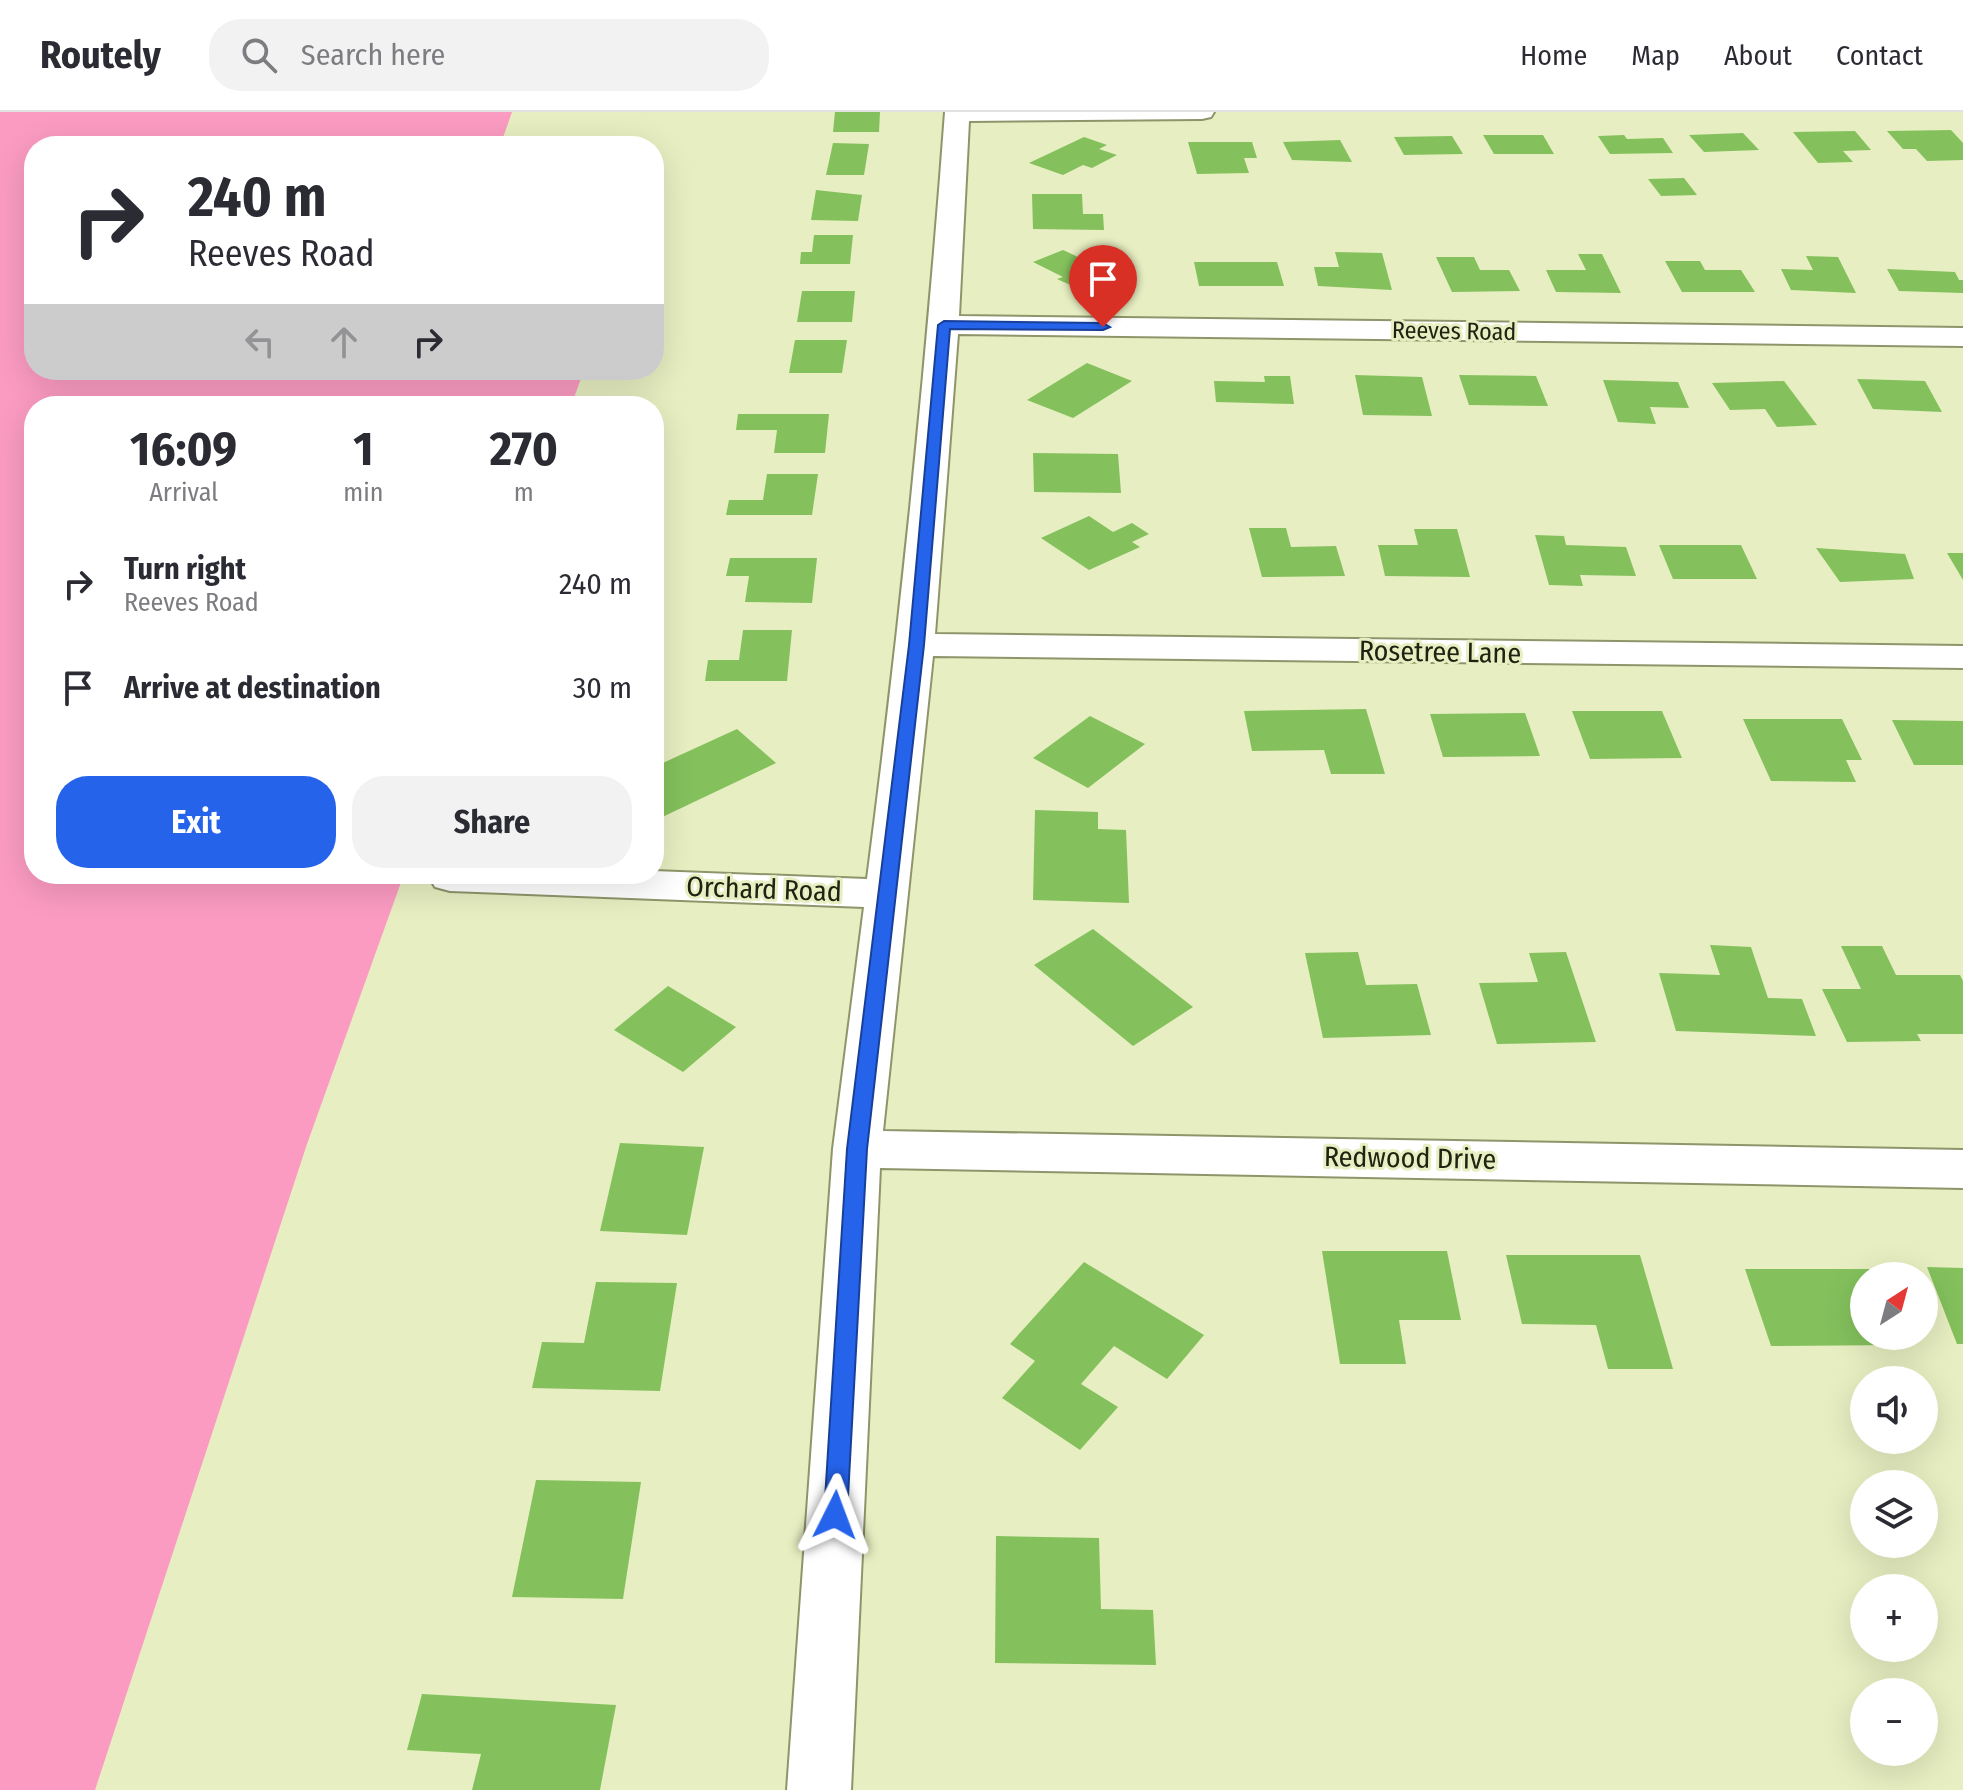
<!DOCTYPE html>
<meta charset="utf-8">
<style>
:root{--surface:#fff;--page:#f2f2f3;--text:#2b2b33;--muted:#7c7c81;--line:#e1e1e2;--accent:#2563eb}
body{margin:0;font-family:"Fira Sans Condensed",sans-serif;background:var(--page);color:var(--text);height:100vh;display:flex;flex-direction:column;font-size:30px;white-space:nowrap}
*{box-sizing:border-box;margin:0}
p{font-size:26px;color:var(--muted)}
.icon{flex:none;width:44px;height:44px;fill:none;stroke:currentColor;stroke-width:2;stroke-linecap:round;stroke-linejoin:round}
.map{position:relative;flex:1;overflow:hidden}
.side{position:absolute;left:24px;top:284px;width:640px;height:488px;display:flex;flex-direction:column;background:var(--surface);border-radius:32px;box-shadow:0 8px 32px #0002}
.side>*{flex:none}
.top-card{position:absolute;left:24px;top:24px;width:640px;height:244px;border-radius:32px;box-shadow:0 8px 32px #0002;background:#fff;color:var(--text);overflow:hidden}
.needle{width:52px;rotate:36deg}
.controls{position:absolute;left:1850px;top:1150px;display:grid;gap:16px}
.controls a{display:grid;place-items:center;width:88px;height:88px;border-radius:50%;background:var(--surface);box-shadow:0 8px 32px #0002;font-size:40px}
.pin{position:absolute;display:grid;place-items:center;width:68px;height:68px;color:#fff;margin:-82px -34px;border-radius:50% 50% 50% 0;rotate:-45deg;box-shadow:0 0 8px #0007}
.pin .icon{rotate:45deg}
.me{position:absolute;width:88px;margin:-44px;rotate:3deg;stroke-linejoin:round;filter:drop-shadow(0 0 6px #0008)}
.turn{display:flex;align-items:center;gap:28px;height:168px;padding:0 32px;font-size:36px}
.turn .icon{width:104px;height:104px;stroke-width:2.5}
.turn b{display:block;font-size:56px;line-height:68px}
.lanes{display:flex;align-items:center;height:76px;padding:0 32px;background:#0003;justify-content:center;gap:40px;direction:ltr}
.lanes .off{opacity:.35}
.eta{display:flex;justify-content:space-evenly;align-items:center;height:136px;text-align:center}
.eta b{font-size:48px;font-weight:700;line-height:56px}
.primary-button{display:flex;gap:16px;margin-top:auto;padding:16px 32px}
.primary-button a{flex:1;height:92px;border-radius:32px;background:var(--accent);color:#fff;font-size:32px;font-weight:700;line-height:92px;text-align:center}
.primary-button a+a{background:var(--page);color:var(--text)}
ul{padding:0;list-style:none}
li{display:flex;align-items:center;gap:24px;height:104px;padding:0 32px}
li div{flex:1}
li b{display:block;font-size:30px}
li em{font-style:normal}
header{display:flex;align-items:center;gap:48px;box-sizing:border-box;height:112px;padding:0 40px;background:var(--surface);border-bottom:2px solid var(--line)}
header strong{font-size:38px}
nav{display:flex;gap:44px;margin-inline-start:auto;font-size:28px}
.search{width:560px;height:72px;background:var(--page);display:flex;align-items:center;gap:20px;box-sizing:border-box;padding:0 28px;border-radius:32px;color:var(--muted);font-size:30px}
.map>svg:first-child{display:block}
.green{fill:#fb9bc2}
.building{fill:#84c15c}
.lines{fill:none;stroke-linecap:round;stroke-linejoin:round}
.minor-casing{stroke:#8f946a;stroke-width:4}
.minor{fill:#fff;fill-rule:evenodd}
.route{fill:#2563eb;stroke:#184099;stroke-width:2}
.labels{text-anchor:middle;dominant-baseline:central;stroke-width:6;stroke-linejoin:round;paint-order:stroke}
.far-street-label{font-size:24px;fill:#212312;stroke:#e7eec1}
.street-label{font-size:28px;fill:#212312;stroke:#e7eec1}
</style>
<header>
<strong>Routely</strong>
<div class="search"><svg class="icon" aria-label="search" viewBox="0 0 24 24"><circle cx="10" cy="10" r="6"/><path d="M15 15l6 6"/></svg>Search here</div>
<nav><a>Home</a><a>Map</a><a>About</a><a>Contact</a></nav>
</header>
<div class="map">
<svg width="1963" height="1678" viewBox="0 0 1963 1678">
<rect width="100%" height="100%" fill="#e7eec1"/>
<polygon class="green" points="0,0 512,0 500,34 34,34 34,258 584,258 571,294 34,294 34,762 404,762 307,1032 95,1678 0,1678"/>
<g class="building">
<polygon points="835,0 880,0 879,20 833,20"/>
<polygon points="1951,18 1963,31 1963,48 1927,49 1916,37 1903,37 1887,19"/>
<polygon points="1855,19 1871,38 1843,39 1853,50 1818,51 1793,20"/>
<polygon points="1743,21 1759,38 1704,40 1689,23"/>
<polygon points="1483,23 1543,23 1554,42 1494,42"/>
<polygon points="1624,23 1627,27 1663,26 1673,41 1610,42 1598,24"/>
<polygon points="1452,24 1463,42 1404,43 1394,25"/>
<polygon points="1084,25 1107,33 1099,37 1117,43 1092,56 1083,53 1063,63 1029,51"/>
<polygon points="1340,28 1352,50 1292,48 1283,30"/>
<polygon points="1188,30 1252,30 1257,46 1244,46 1249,61 1197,62"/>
<polygon points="833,31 869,32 864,63 826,63"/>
<polygon points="1684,66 1697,83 1661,84 1648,67"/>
<polygon points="816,78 862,83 858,109 811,108"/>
<polygon points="1032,82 1082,82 1083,102 1103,102 1104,118 1033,117"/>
<polygon points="814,123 853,123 850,152 800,152 801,140 812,140"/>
<polygon points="1063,138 1089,150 1093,149 1115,159 1075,175 1057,167 1063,165 1033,150"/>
<polygon points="1335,140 1382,141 1392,178 1318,174 1314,155 1339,155"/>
<polygon points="1578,142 1602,142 1621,181 1556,180 1546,158 1586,158"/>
<polygon points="1806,144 1838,145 1856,181 1791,178 1781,157 1813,158"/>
<polygon points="1436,145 1474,145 1480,158 1509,158 1520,179 1452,180"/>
<polygon points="1665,149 1700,149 1705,158 1741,158 1755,180 1682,180"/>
<polygon points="1194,150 1277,150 1284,174 1199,174"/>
<polygon points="1887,157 1955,160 1959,168 1963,168 1963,181 1899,179"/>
<polygon points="802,179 855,179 852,210 797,210"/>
<polygon points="795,228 847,228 842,261 789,261"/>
<polygon points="1087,251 1132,269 1073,306 1027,288"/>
<polygon points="1355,263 1422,265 1432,304 1363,303"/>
<polygon points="1459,263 1536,264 1548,294 1469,293"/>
<polygon points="1264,264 1290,264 1294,292 1216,290 1214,269 1265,270"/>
<polygon points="1857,267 1925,269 1942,300 1873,297"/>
<polygon points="1603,268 1678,270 1689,296 1650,295 1656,312 1618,310"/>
<polygon points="1784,269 1817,313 1777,315 1765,297 1730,298 1712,271"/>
<polygon points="738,302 829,302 825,341 774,341 777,318 736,318"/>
<polygon points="1033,341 1118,342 1121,381 1034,380"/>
<polygon points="767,362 818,362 812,403 726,403 729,388 763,388"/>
<polygon points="1089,404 1113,420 1132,411 1149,422 1132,430 1140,435 1089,458 1041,426"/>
<polygon points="1249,416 1286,416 1291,435 1336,434 1345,464 1262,465"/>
<polygon points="1414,417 1457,417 1470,465 1385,464 1378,433 1418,433"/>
<polygon points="1535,423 1564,424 1566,433 1626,435 1636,464 1580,463 1583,474 1549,473"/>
<polygon points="1659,433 1741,433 1757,467 1673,467"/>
<polygon points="1816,436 1905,442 1914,467 1840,470"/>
<polygon points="1947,441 1963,441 1963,468"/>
<polygon points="730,446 817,446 812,491 745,490 749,464 726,464"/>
<polygon points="743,518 792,518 787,569 705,569 708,548 739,548"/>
<polygon points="1366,597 1385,662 1331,662 1324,638 1252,639 1244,599"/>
<polygon points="1572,599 1662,599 1682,646 1590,647"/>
<polygon points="1525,601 1540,644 1443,645 1430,602"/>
<polygon points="1090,604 1145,632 1088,676 1033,646"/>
<polygon points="1743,607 1842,607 1862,648 1846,648 1856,670 1771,669"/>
<polygon points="1892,608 1963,609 1963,653 1914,653"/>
<polygon points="737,617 776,651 656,708 654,655"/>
<polygon points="1035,698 1098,700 1098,717 1126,718 1129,791 1033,788"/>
<polygon points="1093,817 1193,895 1133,934 1034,853"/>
<polygon points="1710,833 1751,835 1768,886 1802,887 1816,924 1676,919 1659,861 1720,863"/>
<polygon points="1841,834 1882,834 1896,863 1960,863 1963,869 1963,922 1917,922 1921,929 1847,930 1822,877 1861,877"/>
<polygon points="1358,840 1366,873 1417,872 1431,923 1323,926 1305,841"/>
<polygon points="1566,840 1596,930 1497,932 1479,871 1538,870 1529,841"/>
<polygon points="668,874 736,915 683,960 614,918"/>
<polygon points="620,1031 704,1035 687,1123 600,1119"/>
<polygon points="1322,1139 1447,1139 1461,1208 1399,1208 1406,1252 1340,1252"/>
<polygon points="1506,1143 1640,1143 1673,1257 1608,1257 1596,1213 1522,1212"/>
<polygon points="1084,1150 1204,1223 1167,1267 1114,1234 1081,1272 1118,1295 1080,1338 1002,1286 1035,1249 1010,1232"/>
<polygon points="1927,1155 1963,1156 1963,1232 1957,1232"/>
<polygon points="1745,1157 1869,1157 1872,1164 1864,1164 1864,1224 1897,1224 1901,1233 1771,1234"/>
<polygon points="596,1170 677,1171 660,1279 532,1276 542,1230 584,1231"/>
<polygon points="536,1368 641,1370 623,1487 512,1485"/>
<polygon points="996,1424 1099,1426 1101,1497 1153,1498 1156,1553 995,1551"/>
<polygon points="422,1582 616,1593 600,1678 472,1678 481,1642 407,1638"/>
</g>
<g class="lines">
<g class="minor-casing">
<path id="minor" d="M945 0H1214L1211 5 1202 7 969 9 959 204 1963 216V234L958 222 935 522 1963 534V556L933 544 883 1019 1963 1038V1076L880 1056 851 1678H787L833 1037 864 795 450 779 435 775 429 765 431 762H654V759L867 767C900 512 926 257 945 0Z"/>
</g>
<use href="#minor" class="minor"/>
</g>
<polygon class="route" points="944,209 1103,211 1110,215 1103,218 950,217 924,533 867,1037 847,1403 844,1411 835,1414 827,1411 824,1403 847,1037 909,533 938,213"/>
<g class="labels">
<g class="far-street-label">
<text transform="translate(1454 219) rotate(1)">Reeves Road</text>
</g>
<g class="street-label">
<text transform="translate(1440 540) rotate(1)">Rosetree Lane</text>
<text transform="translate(764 777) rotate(2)">Orchard Road</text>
<text transform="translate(1410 1046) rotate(1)">Redwood Drive</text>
</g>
</g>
</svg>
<div class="controls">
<a><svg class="needle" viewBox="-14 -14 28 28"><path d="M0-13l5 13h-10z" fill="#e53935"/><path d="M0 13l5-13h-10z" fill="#7c7c81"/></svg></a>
<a><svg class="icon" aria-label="sound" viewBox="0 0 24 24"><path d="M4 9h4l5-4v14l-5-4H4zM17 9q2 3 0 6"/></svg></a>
<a><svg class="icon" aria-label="layers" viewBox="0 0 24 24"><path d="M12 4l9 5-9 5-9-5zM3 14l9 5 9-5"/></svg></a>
<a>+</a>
<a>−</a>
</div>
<div class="pin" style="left:1103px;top:215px;background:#d93025"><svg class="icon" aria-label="arrive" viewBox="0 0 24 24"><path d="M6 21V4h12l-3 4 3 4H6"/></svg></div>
<svg class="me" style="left:835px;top:1403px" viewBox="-20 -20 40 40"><path d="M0-17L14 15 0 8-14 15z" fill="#2563eb" stroke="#fff" stroke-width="4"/></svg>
<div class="top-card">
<div class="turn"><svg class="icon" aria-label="right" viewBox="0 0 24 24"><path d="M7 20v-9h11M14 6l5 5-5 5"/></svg><div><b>240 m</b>Reeves Road</div></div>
<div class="lanes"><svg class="icon off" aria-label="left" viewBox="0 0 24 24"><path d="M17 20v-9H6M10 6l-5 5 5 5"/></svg><svg class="icon off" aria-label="ahead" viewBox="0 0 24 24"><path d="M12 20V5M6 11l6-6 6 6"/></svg><svg class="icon" aria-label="right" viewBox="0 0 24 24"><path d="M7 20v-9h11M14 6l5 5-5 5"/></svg></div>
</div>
<section class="side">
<div class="eta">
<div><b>16:09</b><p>Arrival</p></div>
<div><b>1</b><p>min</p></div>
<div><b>270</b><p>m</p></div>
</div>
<ul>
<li><svg class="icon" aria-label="right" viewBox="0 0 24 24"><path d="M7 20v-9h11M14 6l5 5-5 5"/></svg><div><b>Turn right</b><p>Reeves Road</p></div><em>240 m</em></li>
<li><svg class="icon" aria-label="arrive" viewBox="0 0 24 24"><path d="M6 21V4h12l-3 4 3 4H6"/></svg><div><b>Arrive at destination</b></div><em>30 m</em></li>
</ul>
<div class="primary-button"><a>Exit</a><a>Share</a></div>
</section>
</div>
